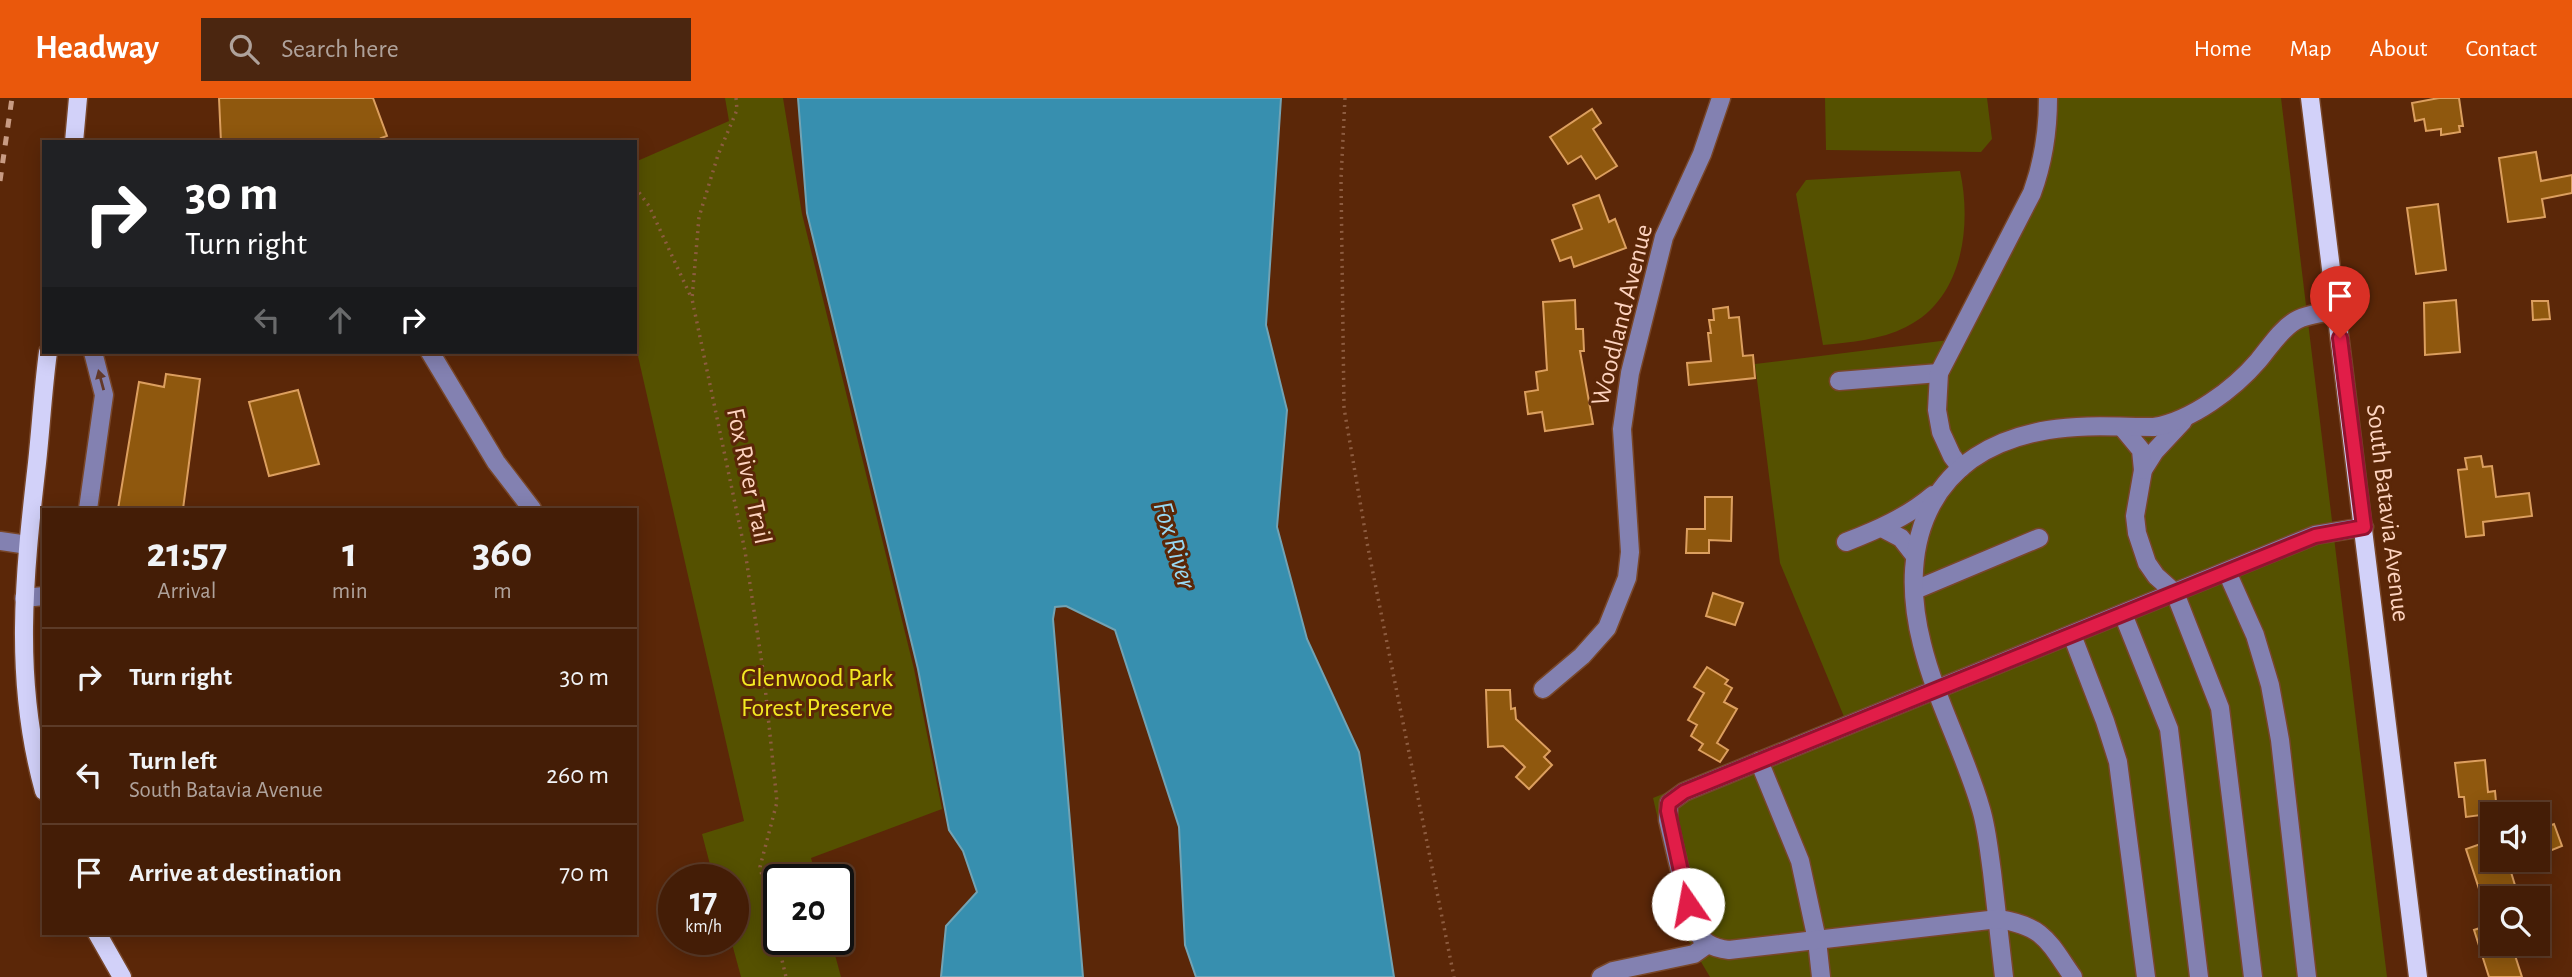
<!DOCTYPE html>
<style>
:root{--surface:#441d06;--page:#4b2610;--text:#f1f3f6;--muted:#afa29b;--line:#5c3b28;--accent:#ea580c}
body{margin:0;font-family:"Alegreya Sans",sans-serif;background:var(--page);color:var(--text);height:100vh;display:flex;flex-direction:column;font-size:26px;white-space:nowrap}
*{box-sizing:border-box;margin:0}
p{font-size:23px;color:var(--muted)}
.icon{flex:none;width:38px;height:38px;fill:none;stroke:currentColor;stroke-width:2;stroke-linecap:round;stroke-linejoin:round}
.map{position:relative;flex:1;overflow:hidden}
.panel{position:absolute;left:42px;top:410px;width:595px;height:427px;display:flex;flex-direction:column;background:var(--surface);border-radius:0px;box-shadow:0 4px 18px #0003,0 0 0 2px var(--line)}
.panel>*{flex:none}
.banner{position:absolute;left:42px;top:42px;width:595px;height:214px;border-radius:0px;box-shadow:0 4px 18px #0003,0 0 0 2px var(--line);background:#202124;color:#fff;overflow:hidden}
.tools{position:absolute;left:2480px;top:704px;display:grid;gap:14px}
.tools a{display:grid;place-items:center;width:70px;height:70px;border-radius:0px;background:var(--surface);box-shadow:0 4px 18px #0003,0 0 0 2px var(--line);font-size:35px}
.speed{position:absolute;left:658px;top:766px;display:flex;gap:14px;font-size:35px;font-weight:700;text-align:center}
.speed>*{display:grid;place-content:center;width:91px;height:91px;border-radius:50%;background:var(--surface);box-shadow:0 4px 18px #0003,0 0 0 2px var(--line);line-height:1}
.speed small{font-size:18px;font-weight:400}
.speed .limit{border:4px solid #111;border-radius:10px;background:#fff;color:#111}
.pin{position:absolute;display:grid;place-items:center;width:60px;height:60px;color:#fff;margin:-72px -30px;border-radius:50% 50% 50% 0;rotate:-45deg;box-shadow:0 0 7px #0007}
.pin .icon{rotate:45deg}
.me{position:absolute;width:77px;margin:-38px;rotate:348deg;stroke-linejoin:round;filter:drop-shadow(0 0 5px #0008)}
.turn{display:flex;align-items:center;gap:24px;height:147px;padding:0 28px;font-size:32px}
.turn .icon{width:91px;height:91px;stroke-width:2.5}
.turn b{display:block;font-size:49px;line-height:60px}
.lanes{display:flex;align-items:center;height:66px;padding:0 28px;background:#0003;justify-content:center;gap:35px;direction:ltr}
.lanes .off{opacity:.35}
.eta{display:flex;justify-content:space-evenly;align-items:center;height:119px;text-align:center}
.eta b{font-size:42px;font-weight:700;line-height:49px}
ul{padding:0;list-style:none}
li{display:flex;align-items:center;gap:21px;height:98px;padding:0 28px;border-top:2px solid var(--line)}
li div{flex:1}
li b{display:block;font-size:26px}
li em{font-style:normal}
header{display:flex;align-items:center;gap:42px;box-sizing:border-box;height:98px;padding:0 35px;background:var(--accent);color:#fff}
header strong{font-size:33px}
nav{display:flex;gap:38px;margin-inline-start:auto;font-size:24px}
.search{width:490px;height:63px;background:var(--page);display:flex;align-items:center;gap:18px;box-sizing:border-box;padding:0 24px;border-radius:0px;color:var(--muted);font-size:26px}
.map>svg:first-child{display:block}
.green{fill:#555100}
.water{fill:#378faf;stroke:#72a3b4;stroke-width:2}
.building{fill:#8f580e;stroke:#dc9f5f;stroke-width:2}
.lines{fill:none;stroke-linecap:round;stroke-linejoin:round}
.minor-casing{stroke:#784629;stroke-width:21}
.major-casing{stroke:#784629;stroke-width:21}
.path{stroke:#8d5c40;stroke-width:3.5;stroke-dasharray:2 5;stroke-linecap:butt}
.minor{stroke:#8381b1;stroke-width:18}
.major{stroke:#d2d1f9;stroke-width:18}
.rail{stroke:#c89b83;stroke-width:5;stroke-dasharray:9 9;stroke-linecap:butt}
.oneway{fill:#63392a}
.route-casing{stroke:#92132f;stroke-width:18}
.route{stroke:#e11d48;stroke-width:12}
.labels{text-anchor:middle;dominant-baseline:central;stroke-width:6;stroke-linejoin:round;paint-order:stroke}
.street-label{font-size:26px;fill:#fdd3bf;stroke:#5b2708}
.park-label{font-size:26px;fill:#f3e923;stroke:#5b2708}
.water-label{font-size:28px;font-style:italic;fill:#97d8f3;stroke:#5b2708}
</style>
<header>
<strong>Headway</strong>
<div class="search"><svg class="icon" aria-label="search" viewBox="0 0 24 24"><circle cx="10" cy="10" r="6"/><path d="M15 15l6 6"/></svg>Search here</div>
<nav><a>Home</a><a>Map</a><a>About</a><a>Contact</a></nav>
</header>
<div class="map">
<svg width="2572" height="879" viewBox="0 0 2572 879">
<rect width="100%" height="100%" fill="#5b2708"/>
<g class="green">
<polygon points="725,0 783,0 802,116 914,571 942,711 811,760 817,782 779,782 779,842 831,842 841,879 741,879 731,842 733,842 733,782 714,782 702,736 744,723 635,245 635,64 729,23"/>
<polygon points="1825,0 1987,0 1992,41 1981,54 1826,52"/>
<polygon points="2056,0 2281,0 2387,879 1710,879 1685,837 1653,700 1845,621 1780,465 1755,266 1965,240 2049,68 2057,16"/>
<path d="M1960 73C1972 128 1963 201 1906 229 1880 242 1852 244 1823 247L1796 96 1806 82Z"/>
</g>
<polygon class="water" points="798,0 1281,0 1266,227 1287,312 1277,429 1307,541 1359,654 1394,879 1196,879 1185,847 1179,729 1115,532 1066,508 1055,509 1053,521 1083,879 941,879 946,828 977,794 963,753 949,732 918,571 807,115"/>
<g class="building">
<polygon points="219,0 373,0 387,38 381,40 383,44 221,44"/>
<polygon points="2439,0 2459,0 2463,28 2459,28 2460,34 2441,37 2441,31 2426,33 2424,21 2415,23 2412,5"/>
<polygon points="1592,11 1601,25 1593,31 1617,68 1596,81 1581,58 1568,66 1550,39"/>
<polygon points="2536,54 2541,83 2572,77 2572,95 2542,101 2545,119 2508,124 2499,60"/>
<polygon points="1599,97 1609,124 1615,121 1626,150 1574,169 1571,159 1560,163 1552,142 1582,131 1573,107"/>
<polygon points="2438,106 2446,172 2416,176 2407,110"/>
<polygon points="1575,202 1576,231 1583,231 1584,253 1580,253 1593,326 1545,333 1542,314 1528,316 1525,294 1538,292 1536,274 1547,272 1543,204"/>
<polygon points="2456,202 2460,254 2425,257 2424,205"/>
<polygon points="2532,203 2548,203 2550,221 2533,222"/>
<polygon points="1728,209 1729,220 1739,219 1743,258 1753,257 1755,280 1689,287 1687,265 1711,263 1708,235 1711,235 1709,222 1714,222 1713,211"/>
<polygon points="166,276 200,281 183,411 118,411 139,284 164,289"/>
<polygon points="298,292 319,366 269,378 249,304"/>
<polygon points="2481,358 2483,369 2492,368 2496,399 2529,395 2532,418 2483,424 2484,437 2466,439 2458,372 2467,371 2465,360"/>
<polygon points="1705,399 1732,399 1731,443 1709,442 1709,455 1686,455 1687,431 1705,431"/>
<polygon points="1713,495 1743,505 1735,527 1706,518"/>
<polygon points="1707,569 1728,582 1725,586 1732,590 1724,604 1737,611 1717,645 1728,652 1720,664 1699,652 1703,646 1691,638 1697,627 1688,622 1704,595 1694,589"/>
<polygon points="1486,592 1510,592 1511,611 1515,610 1516,621 1550,653 1544,659 1552,667 1529,691 1516,679 1525,669 1503,648 1488,649"/>
<polygon points="2485,662 2488,694 2495,693 2497,715 2466,719 2464,699 2459,699 2455,665"/>
<polygon points="2554,726 2562,748 2542,756 2538,745 2538,732"/>
<polygon points="2492,742 2492,761 2507,761 2518,797 2509,800 2482,800 2466,751"/>
<polygon points="2492,826 2492,845 2511,845 2522,879 2489,879 2474,832"/>
</g>
<g class="lines">
<g class="minor-casing">
<g id="minor">
<polyline points="430,254 496,364 532,411"/>
<polyline points="1839,283 1939,275"/>
<polyline points="2183,323 2155,353 2143,372 2135,418 2137,435 2147,465 2156,478 2175,495 2220,610 2253,879"/>
<polyline points="2122,329 2141,352 2143,372"/>
<path d="M1961 370 1952 358 1941 334 1937 312 1939 275 2032 95C2043 65 2048 33 2048 0"/>
<polyline points="88,411 104,297 93,254"/>
<polyline points="1882,430 1901,440 1915,458"/>
<polyline points="0,443 28,447"/>
<path d="M1846 444C1877 432 1907 419 1933 397"/>
<polyline points="2227,474 2255,537 2270,587 2280,642 2307,879"/>
<polyline points="1915,492 2039,440"/>
<polyline points="24,500 44,498"/>
<polyline points="2123,516 2169,631 2199,879"/>
<polyline points="2072,537 2105,623 2118,664 2146,879"/>
<polyline points="1543,591 1582,558 1607,530 1627,480 1630,454 1622,331 1630,275 1664,139 1702,56 1721,0"/>
<polyline points="1759,663 1800,763 1817,842 1821,879"/>
<polyline points="1601,879 1613,873 1694,856 1708,846"/>
<path d="M2004 879C2000 844 1996 809 1992 774 1989 753 1987 731 1981 711 1965 655 1936 603 1922 546 1895 440 1933 351 2048 332 2083 326 2119 329 2154 329 2191 323 2234 291 2258 263 2269 250 2280 232 2295 223 2307 216 2323 215 2337 213"/>
<path d="M2073 879C2048 843 2044 828 1998 821L1729 852C1711 850 1702 844 1693 828L1668 722 1669 705 1684 694 2315 437 2364 429"/>
</g>
</g>
<g class="major-casing">
<g id="major">
<polyline points="2310,0 2418,879"/>
<polyline points="74,44 78,0"/>
<path d="M44 693C13 582 24 478 37 365 41 328 43 291 48 254"/>
<polyline points="97,835 122,879"/>
</g>
</g>
<g class="path">
<polyline points="736,0 737,12 718,57 699,119 692,201 745,453 764,579 777,704 760,769 786,879"/>
<polyline points="1345,0 1341,81 1344,310 1368,450 1454,879"/>
<polyline points="635,89 649,108 691,199"/>
</g>
<use href="#minor" class="minor"/>
<use href="#major" class="major"/>
<polyline class="rail" points="0,83 12,0"/>
</g>
<defs><path id="oneway-solid" d="M-6-.8H1V-3.2L6.5 0L1 3.2V.8H-6Z" transform="scale(1.75)"/></defs>
<use class="oneway" href="#oneway-solid" transform="translate(101 282) rotate(-105)"/>
<g class="lines">
<g class="route-casing">
<polyline id="route" points="1688,806 1668,713 1669,705 1684,694 2315,438 2364,429 2340,240"/>
</g>
<use href="#route" class="route"/>
</g>
<g class="labels">
<g class="street-label">
<text transform="translate(1622 217) rotate(-76)">Woodland Avenue</text>
<text transform="translate(749 378) rotate(78)">Fox River Trail</text>
<text transform="translate(2388 415) rotate(83)">South Batavia Avenue</text>
</g>
<g class="park-label">
<text x="817" y="580">Glenwood Park<tspan x="817" dy="30">Forest Preserve</tspan></text>
</g>
<g class="water-label">
<text transform="translate(1174 447) rotate(73)">Fox River</text>
</g>
</g>
</svg>
<div class="tools">
<a><svg class="icon" aria-label="sound" viewBox="0 0 24 24"><path d="M4 9h4l5-4v14l-5-4H4zM17 9q2 3 0 6"/></svg></a>
<a><svg class="icon" aria-label="search" viewBox="0 0 24 24"><circle cx="10" cy="10" r="6"/><path d="M15 15l6 6"/></svg></a>
</div>
<div class="speed"><div>17<small>km/h</small></div><div class="limit">20</div></div>
<div class="pin" style="left:2340px;top:240px;background:#d93025"><svg class="icon" aria-label="arrive" viewBox="0 0 24 24"><path d="M6 21V4h12l-3 4 3 4H6"/></svg></div>
<svg class="me" style="left:1688px;top:806px" viewBox="-20 -20 40 40"><circle r="19" fill="#fff"/><path d="M0-13L10 11 0 6-10 11z" fill="#e11d48"/></svg>
<div class="banner">
<div class="turn"><svg class="icon" aria-label="right" viewBox="0 0 24 24"><path d="M7 20v-9h11M14 6l5 5-5 5"/></svg><div><b>30 m</b>Turn right</div></div>
<div class="lanes"><svg class="icon off" aria-label="left" viewBox="0 0 24 24"><path d="M17 20v-9H6M10 6l-5 5 5 5"/></svg><svg class="icon off" aria-label="ahead" viewBox="0 0 24 24"><path d="M12 20V5M6 11l6-6 6 6"/></svg><svg class="icon" aria-label="right" viewBox="0 0 24 24"><path d="M7 20v-9h11M14 6l5 5-5 5"/></svg></div>
</div>
<section class="panel">
<div class="eta">
<div><b>21:57</b><p>Arrival</p></div>
<div><b>1</b><p>min</p></div>
<div><b>360</b><p>m</p></div>
</div>
<ul>
<li><svg class="icon" aria-label="right" viewBox="0 0 24 24"><path d="M7 20v-9h11M14 6l5 5-5 5"/></svg><div><b>Turn right</b></div><em>30 m</em></li>
<li><svg class="icon" aria-label="left" viewBox="0 0 24 24"><path d="M17 20v-9H6M10 6l-5 5 5 5"/></svg><div><b>Turn left</b><p>South Batavia Avenue</p></div><em>260 m</em></li>
<li><svg class="icon" aria-label="arrive" viewBox="0 0 24 24"><path d="M6 21V4h12l-3 4 3 4H6"/></svg><div><b>Arrive at destination</b></div><em>70 m</em></li>
</ul>
</section>
</div>
